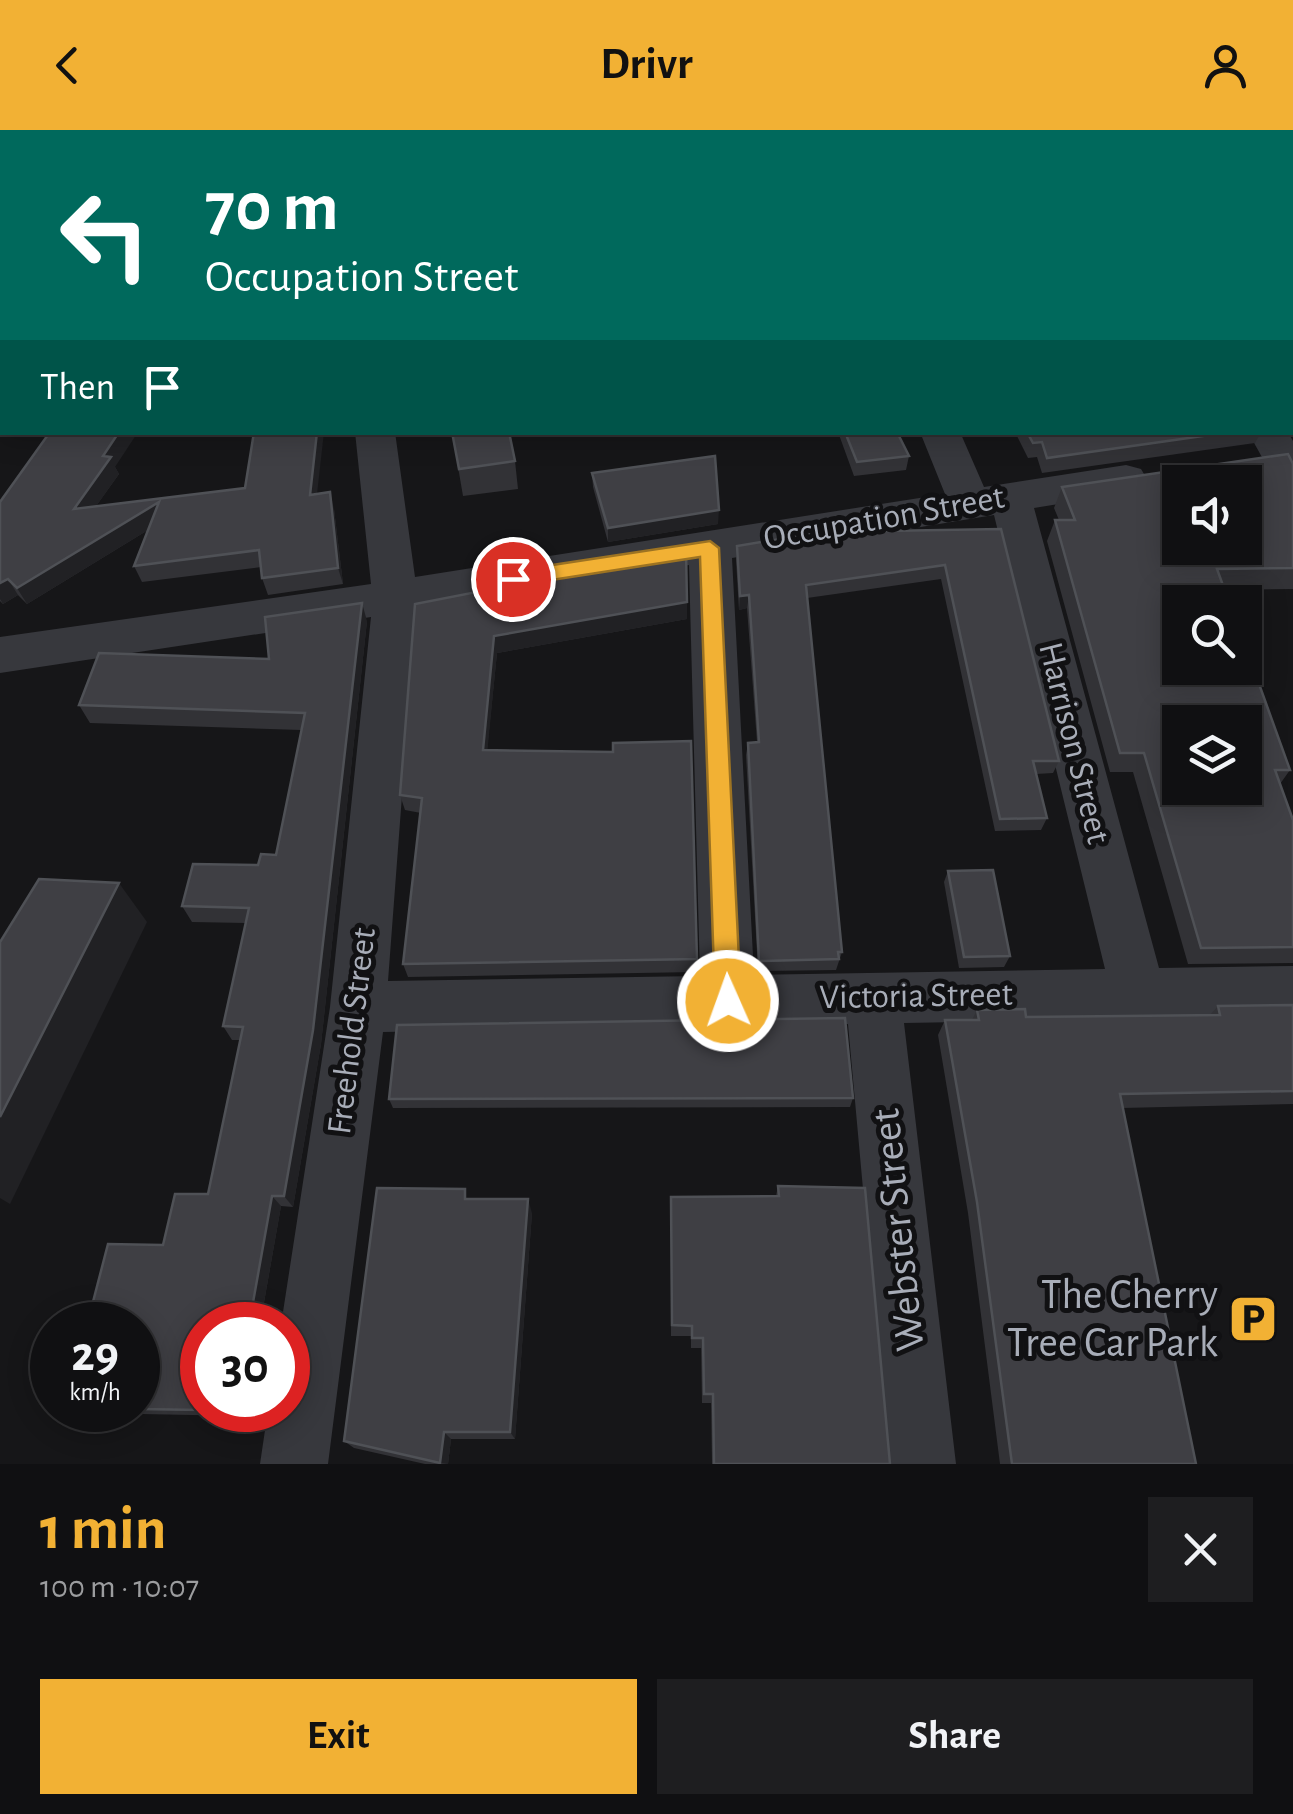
<!DOCTYPE html>
<meta charset="utf-8">
<style>
:root{--surface:#101012;--page:#1e1e20;--text:#f1f3f6;--muted:#9c9d9f;--line:#303032;--accent:#f2b134}
body{margin:0;font-family:"Alegreya Sans",sans-serif;background:var(--page);color:var(--text);height:100vh;display:flex;flex-direction:column;font-size:38px;white-space:nowrap}
*{box-sizing:border-box;margin:0}
p{font-size:32px;color:var(--muted)}
.icon{flex:none;width:55px;height:55px;fill:none;stroke:currentColor;stroke-width:2;stroke-linecap:round;stroke-linejoin:round}
.map{position:relative;height:1334px;overflow:hidden}
.sheet{display:flex;flex-direction:column;background:var(--surface);flex:1}
.sheet>*{flex:none}
.top-card{position:absolute;left:0px;top:0px;width:1295px;height:305px;box-shadow:0 5px 25px #0003,0 0 0 2px var(--line);background:#00695c;color:#fff;overflow:hidden}
.buttons{position:absolute;left:1162px;top:335px;display:grid;gap:20px}
.buttons a{display:grid;place-items:center;width:100px;height:100px;border-radius:0px;background:var(--surface);box-shadow:0 5px 25px #0003,0 0 0 2px var(--line);font-size:50px}
.speed{position:absolute;left:30px;top:1172px;display:flex;gap:20px;font-size:50px;font-weight:700;text-align:center}
.speed>*{display:grid;place-content:center;width:130px;height:130px;border-radius:50%;background:var(--surface);box-shadow:0 5px 25px #0003,0 0 0 2px var(--line);line-height:1}
.speed small{font-size:25px;font-weight:400}
.speed .limit{border:15px solid #d22;background:#fff;color:#111}
.pin{position:absolute;display:grid;place-items:center;width:85px;height:85px;color:#fff;margin:-42px;border:5px solid #fff;border-radius:50%;box-shadow:0 2px 10px #0007}
.me{position:absolute;width:110px;margin:-55px;rotate:358deg;stroke-linejoin:round;filter:drop-shadow(0 0 8px #0008)}
.turn{display:flex;align-items:center;gap:35px;height:210px;padding:0 40px;font-size:45px}
.turn .icon{width:130px;height:130px;stroke-width:2.5}
.turn b{display:block;font-size:70px;line-height:85px}
.then{display:flex;align-items:center;height:95px;padding:0 40px;background:#0003;gap:20px;font-size:38px}
.round{display:grid;place-items:center;flex:none;width:105px;height:105px;border-radius:0px;background:var(--page)}
.overview{display:flex;align-items:center;justify-content:space-between;height:170px;padding:0 40px}
h1{font-size:60px;font-weight:600;line-height:75px;color:var(--accent)}
.action{display:flex;gap:20px;margin-top:auto;padding:20px 40px}
.action a{flex:1;height:115px;border-radius:0px;background:var(--accent);color:#111;font-size:40px;font-weight:600;line-height:115px;text-align:center}
.action a+a{background:var(--page);color:var(--text)}
header{display:flex;justify-content:space-between;align-items:center;height:130px;padding:0 40px;background:var(--accent);color:#111;font-size:45px;font-weight:600}
.map>svg:first-child{display:block}
.lines{fill:none;stroke-linecap:round;stroke-linejoin:round}
.minor{fill:#37383d;fill-rule:evenodd}
.wall{fill:#323236}
.shaded-wall{fill:#212124}
.building{fill:#3f3f44;stroke:#4f5156;stroke-width:2.5;fill-rule:evenodd}
.route{fill:#f2b134;stroke:#9d7322;stroke-width:2.5}
.labels{text-anchor:middle;dominant-baseline:central;stroke-width:10;stroke-linejoin:round;paint-order:stroke}
.street-label{font-size:35px;fill:#a8adb8;stroke:#111113}
.near-street-label{font-size:42px;fill:#a8adb8;stroke:#111113}
.near-poi-label{font-size:42px;fill:#a8adb8;stroke:#111113;text-anchor:end}
</style>
<header><svg class="icon" aria-label="back" viewBox="0 0 24 24"><path d="M15 5l-7 7 7 7"/></svg>Drivr<svg class="icon" aria-label="person" viewBox="0 0 24 24"><circle cx="12" cy="8" r="4"/><path d="M4 21q1-7 8-7t8 7"/></svg></header>
<div class="map">
<svg width="1293" height="1334" viewBox="0 0 1293 1334">
<rect width="100%" height="100%" fill="#161618"/>
<g class="lines">
<g class="minor">
<polygon points="2,270 2,298 0,299 0,271"/>
<path d="M355 302H395L415 447 945 364 920 302H960L984 357 1126 335 1141 339 1147 349 1141 359 1126 363 1034 378 1159 838 1293 836V886L904 893 956 1334H888L848 894 383 902 328 1334H260L268 1280H288V1195H281L330 877 371 487 0 543V507L371 454ZM994 385 1105 839 754 845 732 428ZM689 435 700 846 388 851 416 480Z"/>
<polygon points="1248,302 1288,302 1293,311 1293,360 1278,356"/>
</g>
</g>
<g class="wall">
<polygon points="452,302 515,331 518,359 463,366"/>
<polygon points="838,302 897,302 909,326 906,340 854,346"/>
<polygon points="1015,302 1261,302 1255,313 1042,343 1037,327 1028,328"/>
<polygon points="1293,334 1293,459 1225,460 1290,640 1280,654 1293,690 1293,833 1188,834 1133,642 1110,642 1047,411 1055,390 1059,390 1054,378 1062,357"/>
<polygon points="115,337 119,344 96,376 317,364 334,379 343,454 268,465 262,448 261,437 142,452 134,436 148,400 27,474 18,465 3,474 0,471 0,372"/>
<polygon points="592,343 718,394 608,412 593,357"/>
<polygon points="1001,399 1059,631 1053,643 1036,644 1047,688 1041,700 995,701 941,449 807,468 842,822 836,840 758,841 746,625 748,613 757,612 747,478 739,480 736,430 737,416"/>
<polygon points="687,472 687,489 497,523 487,620 697,829 696,842 408,847 403,834 421,683 405,680 400,665 415,474"/>
<polygon points="367,491 321,914 293,1077 281,1076 244,1286 141,1284 131,1280 138,1280 138,1195 163,1115 208,1064 240,910 232,910 223,896 246,793 192,792 182,776 276,725 301,600 90,593 79,575 269,529"/>
<polygon points="948,741 1010,826 1004,837 959,838 944,752"/>
<polygon points="1293,875 1293,974 1122,978 1196,1334 1000,1334 968,1083 938,905 945,890 972,890 977,880 1026,887 1210,885 1218,876"/>
<polygon points="397,895 853,968 850,977 393,978 389,969"/>
<polygon points="778,1056 890,1334 712,1334 711,1273 702,1273 701,1218 691,1218 691,1206 671,1206 671,1067 776,1066"/>
<polygon points="469,1069 532,1083 515,1309 451,1309 448,1334 425,1334 354,1318 344,1311"/>
</g>
<g class="shaded-wall">
<polygon points="135,0 151,0 149,2 134,2"/>
<polygon points="2,189 2,217 0,221 0,193"/>
<polygon points="119,302 138,302 115,337 119,344 82,396 74,379 103,326"/>
<polygon points="317,302 324,302 315,382 310,365"/>
<polygon points="330,362 334,379 343,454 338,438"/>
<polygon points="159,372 166,389 27,474 17,458"/>
<polygon points="719,380 718,394 608,412 608,398"/>
<polygon points="8,449 18,465 3,474 0,469 0,453"/>
<polygon points="749,465 747,478 739,480 740,466"/>
<polygon points="687,472 687,489 497,523 486,635 483,620 494,506"/>
<polygon points="362,473 367,491 321,914 293,1077 284,1066"/>
<polygon points="119,753 147,792 10,1074 0,1068 0,987"/>
<polygon points="272,1066 281,1076 260,1195 249,1195"/>
<polygon points="528,1069 532,1083 515,1309 510,1302"/>
<polygon points="233,1280 245,1280 244,1286 233,1281"/>
<polygon points="444,1302 451,1309 448,1334 440,1333"/>
</g>
<g class="building">
<polygon points="81,0 135,0 134,2 79,2"/>
<polygon points="257,0 748,0 747,2 255,2"/>
<polygon points="875,0 919,0 920,2 876,2"/>
<polygon points="1025,0 1170,0 1171,2 1027,2"/>
<polygon points="0,106 2,107 2,189 0,193"/>
<polygon points="1292,124 1293,226 1292,226"/>
<polygon points="50,302 119,302 103,326 111,327 74,379 245,358 254,302 317,302 310,365 330,362 338,438 262,448 259,420 134,436 159,372 17,458 8,449 0,453 0,372"/>
<polygon points="452,302 509,302 515,331 459,339"/>
<polygon points="845,302 897,302 909,326 857,332"/>
<polygon points="1027,302 1231,302 1047,328 1042,312 1033,313"/>
<path d="M1288 324 1293 334V438L1217 439 1229 472H1180V538H1245V515L1290 640H1275L1293 690V817L1201 818 1144 623H1120L1055 390H1075L1062 357ZM1180 352H1245V418H1180ZM1180 592H1245V658H1180Z"/>
<polygon points="715,326 719,380 608,398 592,343"/>
<polygon points="1001,399 1059,631 1033,631 1047,688 1000,689 945,435 806,455 842,822 838,822 839,829 759,831 748,613 759,612 749,465 740,466 737,416 823,402"/>
<polygon points="686,421 687,472 494,506 483,620 613,622 613,613 691,611 697,829 403,834 422,668 400,665 415,474"/>
<polygon points="362,473 313,900 284,1066 272,1066 249,1195 202,1195 202,1280 138,1279 138,1195 87,1195 108,1114 163,1115 175,1064 208,1064 243,897 223,896 249,778 182,776 193,734 258,735 261,724 276,725 305,583 79,575 99,523 269,529 265,487"/>
<polygon points="993,740 1010,826 964,827 948,741"/>
<polygon points="39,749 119,753 0,987 0,812"/>
<polygon points="1293,875 1293,961 1120,964 1196,1334 1012,1334 977,1072 945,890 979,890 977,880 1025,879 1026,887 1220,885 1218,876"/>
<polygon points="845,888 853,968 389,969 397,895"/>
<polygon points="778,1056 865,1058 890,1334 714,1334 713,1264 704,1264 703,1208 692,1208 692,1196 672,1195 671,1067 779,1066"/>
<polygon points="377,1058 465,1059 465,1069 528,1069 510,1302 444,1302 440,1333 344,1311"/>
</g>
<polygon class="route" points="710,411 719,418 741,871 737,879 728,882 719,879 715,871 700,427 513,456 503,449 513,441"/>
<defs>
<g id="parking-square" transform="scale(2.5)"><rect x="-9" y="-9" width="18" height="18" rx="4" fill="#f2b134" stroke="#111113"/><path d="M-3.5-5.5H1a3.5 3.5 0 0 1 0 7H-1V5.5H-3.5ZM-1-3.4V-.6H.8a1.4 1.4 0 0 0 0-2.8Z" fill="#111"/></g>
</defs>
<g fill-rule="evenodd">
<use href="#parking-square" x="1253" y="1189"/>
</g>
<g class="labels">
<g class="street-label">
<text transform="translate(884 388) rotate(-10)">Occupation Street</text>
<text transform="translate(1074 613) rotate(76)">Harrison Street</text>
<text transform="translate(916 866) rotate(-1)">Victoria Street</text>
<text transform="translate(352 901) rotate(-83)">Freehold Street</text>
</g>
<g class="near-street-label">
<text transform="translate(898 1100) rotate(-96)">Webster Street</text>
</g>
<g class="near-poi-label">
<text x="1218" y="1165">The Cherry<tspan x="1218" dy="48">Tree Car Park</tspan></text>
</g>
</g>
</svg>
<div class="buttons">
<a><svg class="icon" aria-label="sound" viewBox="0 0 24 24"><path d="M4 9h4l5-4v14l-5-4H4zM17 9q2 3 0 6"/></svg></a>
<a><svg class="icon" aria-label="search" viewBox="0 0 24 24"><circle cx="10" cy="10" r="6"/><path d="M15 15l6 6"/></svg></a>
<a><svg class="icon" aria-label="layers" viewBox="0 0 24 24"><path d="M12 4l9 5-9 5-9-5zM3 14l9 5 9-5"/></svg></a>
</div>
<div class="speed"><div>29<small>km/h</small></div><div class="limit">30</div></div>
<div class="pin" style="left:513px;top:449px;background:#d93025"><svg class="icon" aria-label="arrive" viewBox="0 0 24 24"><path d="M6 21V4h12l-3 4 3 4H6"/></svg></div>
<svg class="me" style="left:728px;top:871px" viewBox="-20 -20 40 40"><circle r="17" fill="#f2b134" stroke="#fff" stroke-width="3"/><path d="M0-11L8 9 0 5-8 9z" fill="#fff"/></svg>
<div class="top-card">
<div class="turn"><svg class="icon" aria-label="left" viewBox="0 0 24 24"><path d="M17 20v-9H6M10 6l-5 5 5 5"/></svg><div><b>70 m</b>Occupation Street</div></div>
<div class="then">Then<svg class="icon" aria-label="arrive" viewBox="0 0 24 24"><path d="M6 21V4h12l-3 4 3 4H6"/></svg></div>
</div>
</div>
<section class="sheet">
<div class="overview"><div><h1>1 min</h1><p>100 m · 10:07</p></div><a class="round"><svg class="icon" aria-label="close" viewBox="0 0 24 24"><path d="M6 6l12 12M18 6L6 18"/></svg></a></div>
<div class="action"><a>Exit</a><a>Share</a></div>
</section>
